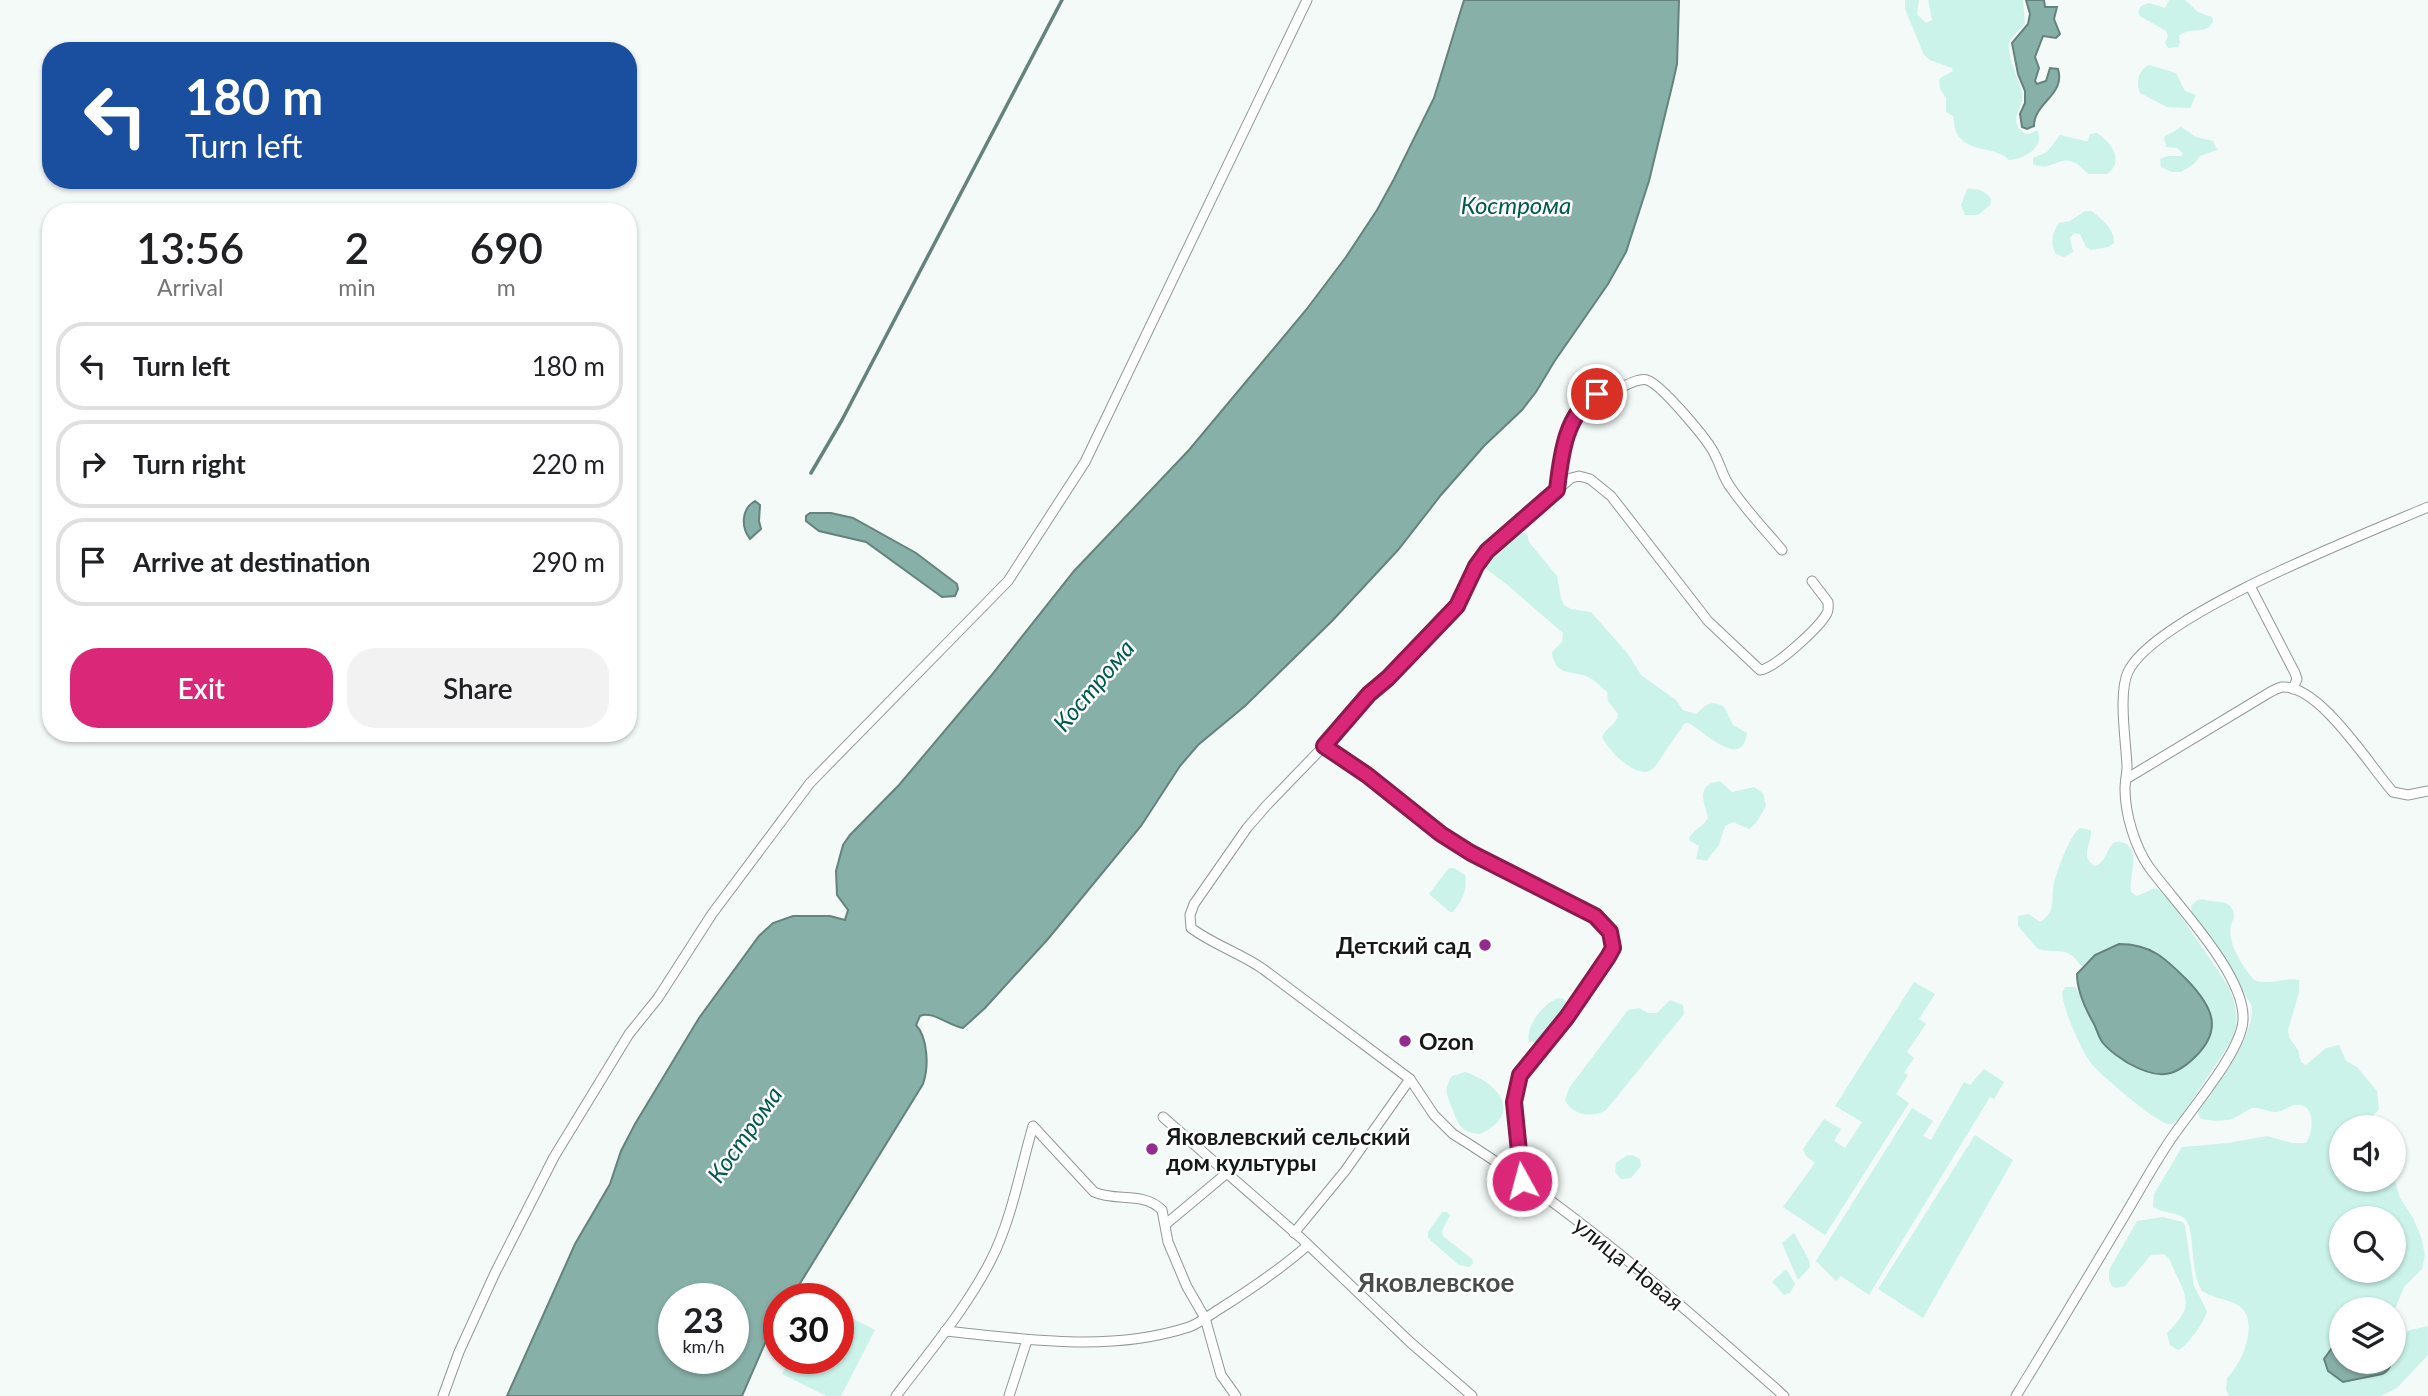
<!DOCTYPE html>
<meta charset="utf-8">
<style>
:root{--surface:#fff;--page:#f2f2f2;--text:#202124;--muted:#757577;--line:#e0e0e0;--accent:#db2777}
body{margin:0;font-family:Lato,sans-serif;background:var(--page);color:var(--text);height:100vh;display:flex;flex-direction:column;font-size:26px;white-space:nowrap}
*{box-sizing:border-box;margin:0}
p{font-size:23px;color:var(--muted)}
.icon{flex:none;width:38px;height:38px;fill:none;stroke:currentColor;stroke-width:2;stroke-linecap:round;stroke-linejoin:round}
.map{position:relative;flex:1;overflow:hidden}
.details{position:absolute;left:42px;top:203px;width:595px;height:539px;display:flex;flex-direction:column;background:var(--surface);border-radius:28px;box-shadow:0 2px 5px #0004}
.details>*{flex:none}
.top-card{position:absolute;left:42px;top:42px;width:595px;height:147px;border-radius:28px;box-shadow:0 2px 5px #0004;background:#1a4fa0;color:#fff;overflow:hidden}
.controls{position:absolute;left:2329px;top:1115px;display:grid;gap:14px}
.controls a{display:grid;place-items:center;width:77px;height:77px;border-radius:50%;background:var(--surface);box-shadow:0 2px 5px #0004;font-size:35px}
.speed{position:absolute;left:658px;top:1283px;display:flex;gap:14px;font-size:35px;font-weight:700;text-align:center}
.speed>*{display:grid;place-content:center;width:91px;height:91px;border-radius:50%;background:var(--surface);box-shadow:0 2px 5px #0004;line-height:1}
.speed small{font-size:18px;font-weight:400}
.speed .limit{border:10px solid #d22;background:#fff;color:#111}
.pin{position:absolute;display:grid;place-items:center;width:60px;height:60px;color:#fff;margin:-30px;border:4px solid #fff;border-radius:50%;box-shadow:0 2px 7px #0007}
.me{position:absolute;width:77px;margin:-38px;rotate:353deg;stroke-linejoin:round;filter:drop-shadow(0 0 5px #0008)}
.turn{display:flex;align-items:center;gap:24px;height:147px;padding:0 28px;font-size:32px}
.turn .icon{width:91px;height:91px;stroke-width:2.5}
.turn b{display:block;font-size:49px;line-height:60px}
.eta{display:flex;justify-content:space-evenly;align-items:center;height:119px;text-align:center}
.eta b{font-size:42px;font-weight:600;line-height:49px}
.action{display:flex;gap:14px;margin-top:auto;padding:14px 28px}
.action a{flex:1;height:80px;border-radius:28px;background:var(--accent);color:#fff;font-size:28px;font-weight:600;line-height:80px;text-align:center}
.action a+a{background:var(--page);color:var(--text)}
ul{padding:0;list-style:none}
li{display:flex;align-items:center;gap:21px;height:88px;margin:0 14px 10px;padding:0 14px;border:4px solid var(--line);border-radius:28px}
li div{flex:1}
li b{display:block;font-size:26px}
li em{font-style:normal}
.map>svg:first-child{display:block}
.green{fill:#cbf3ea;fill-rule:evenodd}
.water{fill:#87b0a8;stroke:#65827c;stroke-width:2;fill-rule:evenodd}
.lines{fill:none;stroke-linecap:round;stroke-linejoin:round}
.stream{stroke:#65827c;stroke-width:3.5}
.street-casing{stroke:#929897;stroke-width:11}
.street{stroke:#fff;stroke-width:9}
.route-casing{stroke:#8e194d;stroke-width:18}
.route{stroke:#db2777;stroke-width:12}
.poi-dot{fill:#942b8e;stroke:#fff;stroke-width:2.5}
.labels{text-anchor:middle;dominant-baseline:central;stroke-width:5;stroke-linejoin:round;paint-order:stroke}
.poi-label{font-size:23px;font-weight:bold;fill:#161817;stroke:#fff;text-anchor:start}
.street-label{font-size:23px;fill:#161817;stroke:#fff}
.water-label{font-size:24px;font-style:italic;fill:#00594e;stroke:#fff}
.quarter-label{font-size:26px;font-weight:bold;fill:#484d4c;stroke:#fff}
</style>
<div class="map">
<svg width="2428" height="1396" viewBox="0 0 2428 1396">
<rect width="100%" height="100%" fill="#f3faf8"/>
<g class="green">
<path d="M1905 0H1919L1917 14 1926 23 1932 20 1928 0H2023L2025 23C2021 30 2009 37 2009 45 2008 61 2019 78 2022 93 2025 108 2006 120 2024 133L2030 134 2037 130C2046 147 2024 159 2009 160 1995 145 1967 154 1956 132 1954 127 1954 122 1953 116L1946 112V98L1940 89 1939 79 1953 71 1952 68 1930 60 1924 55 1905 9Z"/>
<path d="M2169 0H2185L2198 12 2212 17 2213 21C2206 37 2191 25 2179 36L2180 43 2178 47 2168 48 2165 43 2168 36 2166 31 2140 16 2138 12 2141 6 2149 3 2165 8Z"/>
<path d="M2149 65 2176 73 2185 91 2196 95 2190 108 2167 107 2140 93C2136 83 2138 70 2149 65Z"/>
<polygon points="2181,127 2196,137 2213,141 2217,150 2200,156 2194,164 2181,172 2171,172 2161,167 2160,159 2168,156 2182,156 2183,153 2177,148 2166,147 2164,137"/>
<path d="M2097 133C2112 143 2125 161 2107 174H2088C2061 144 2056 175 2033 164V158L2047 152 2060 135 2085 141H2088L2090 134Z"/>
<path d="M1967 189C1976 188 1986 191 1991 199L1990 205 1978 215H1965L1961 205Z"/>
<path d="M2085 211H2092C2102 220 2115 229 2114 243L2108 247 2091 250 2086 247 2080 234 2074 233 2070 238 2073 252 2064 257 2056 254C2050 244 2052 232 2059 223L2070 221Z"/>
<path d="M1521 532 1527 534 1529 542 1557 576 1561 598 1564 605 1571 609 1591 612 1628 654 1641 675 1676 700 1683 710 1696 714C1706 705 1711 699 1724 707L1733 725 1747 733C1742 772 1702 729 1688 723L1684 724 1654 768 1647 772C1630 773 1609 751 1602 737 1606 727 1617 725 1618 714L1608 701 1607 692C1601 687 1596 681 1590 678 1572 669 1555 678 1552 652L1562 642 1563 633 1505 583 1486 569V561L1506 542Z"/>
<path d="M1720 781 1732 792 1754 787 1763 793 1766 806 1756 823 1749 829 1733 822 1725 826 1719 845 1706 861 1696 859 1699 846 1690 841 1689 838C1694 829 1703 827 1708 818 1705 803 1694 785 1720 781Z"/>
<path d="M2080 828 2091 830C2092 844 2079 857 2095 866 2110 861 2106 839 2121 842 2143 846 2128 879 2131 892L2137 896 2155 888 2165 893 2229 987C2236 1005 2239 1018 2234 1037L2181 1117C2177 1120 2174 1125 2168 1124 2156 1122 2099 1074 2091 1063 2080 1048 2064 1011 2062 993L2065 987H2075C2091 1008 2095 1034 2113 1054L2212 1026 2208 1006 2197 991 2119 944 2095 955 2084 966H2081C2066 944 2060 955 2038 949L2018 926V916L2029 914 2040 922C2058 911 2050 898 2054 883 2058 869 2069 836 2080 828Z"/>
<path d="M1449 868H1454L1465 875C1468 889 1462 901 1453 912H1450L1429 894Z"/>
<path d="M2202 899C2216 904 2234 897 2234 918 2222 936 2242 966 2254 980 2270 986 2283 977 2299 980V992L2288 1030 2289 1037 2298 1050 2301 1062 2306 1065 2326 1048 2339 1045 2346 1061 2357 1067 2377 1091 2379 1109 2370 1119 2367 1127H2342V1180H2394V1177L2400 1198 2413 1218 2421 1237 2425 1255 2422 1269 2404 1287 2394 1312V1309H2342L2341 1344 2332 1348 2351 1382 2382 1374 2391 1362H2394V1339L2410 1330 2428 1326V1355L2397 1388 2381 1396H2229L2226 1390 2227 1378C2242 1364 2261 1320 2238 1305 2227 1299 2213 1298 2202 1291 2189 1272 2196 1227 2184 1218 2175 1212 2162 1213 2153 1207L2154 1194 2182 1147 2228 1143 2267 1136 2292 1143H2306C2314 1132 2316 1102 2295 1105 2288 1106 2282 1113 2274 1112 2267 1112 2260 1107 2253 1108 2247 1109 2243 1114 2238 1116 2228 1122 2211 1122 2200 1118L2198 1112C2214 1089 2259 1030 2251 1004L2192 914 2191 906 2196 901ZM2342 1218H2394V1270H2342Z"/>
<polygon points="1914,982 1935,994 1919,1019 1926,1024 1907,1052 1914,1058 1904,1073 1908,1075 1896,1094 1909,1103 1825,1235 1783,1207 1815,1163 1806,1156 1803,1149 1824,1119 1841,1129 1834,1141 1845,1148 1862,1122 1835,1106"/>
<path d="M1558 998 1564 999 1566 1002 1563 1008 1536 1042H1529C1525 1026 1543 1004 1558 998Z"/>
<path d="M1670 1000 1683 1005 1684 1014 1606 1110C1592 1118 1573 1116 1565 1100L1569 1088 1628 1010 1639 1008 1648 1013H1657Z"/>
<polygon points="1984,1069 2004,1082 1994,1099 1990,1097 1869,1295 1841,1276 1836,1281 1816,1261 1912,1108 1933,1121 1923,1136 1931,1140 1964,1082 1970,1085"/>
<path d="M1465 1072C1499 1083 1524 1114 1480 1134 1461 1133 1458 1124 1452 1108 1447 1094 1443 1090 1452 1076Z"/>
<polygon points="1975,1135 2013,1160 1923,1318 1878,1289"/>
<polygon points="1632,1155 1640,1159 1641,1166 1631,1178 1621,1179 1615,1172 1616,1163 1626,1156"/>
<polygon points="1442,1212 1447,1212 1450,1215 1442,1231 1443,1236 1472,1259 1473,1263 1469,1267 1459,1265 1428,1238 1428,1232"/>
<path d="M2163 1217 2183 1222 2185 1226 2194 1286 2207 1311C2205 1321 2187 1347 2178 1350L2170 1345 2167 1333C2191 1309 2190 1302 2175 1272 2171 1264 2171 1258 2163 1254L2151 1255 2125 1286 2116 1288 2112 1286 2109 1279V1270L2137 1221Z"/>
<polygon points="1794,1233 1809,1260 1810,1267 1798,1280 1782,1243"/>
<polygon points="1786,1269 1795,1284 1790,1293 1784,1295 1772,1282"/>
<polygon points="838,1311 875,1330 841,1396 826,1396 782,1374 790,1358 838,1358"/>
</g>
<g class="water">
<path d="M1464 0H1679L1677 64 1673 82 1649 181 1626 252 1608 284 1554 362 1536 392 1522 410 1484 446 1441 495 1398 550 1333 620 1245 706 1198 745 1180 766 1141 826 1048 939 985 1008 963 1028C949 1026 932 1010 920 1016L916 1025C928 1038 929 1067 923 1084L791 1298H779V1318L769 1334 742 1396H507L575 1244 610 1184 621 1151 635 1124 699 1018 759 936 773 923 793 916H830L845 920 848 910 837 895 836 871 843 845 850 835 899 785 990 677 1074 571 1189 450 1306 310 1346 257 1377 210 1394 179 1434 98ZM674 1298H733V1358H674Z"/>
<path d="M2026 0H2044L2045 7H2057L2054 19 2060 34 2056 38 2043 36 2035 57 2039 68 2035 81 2037 84 2046 81 2050 68 2058 69C2066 95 2034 102 2034 126L2027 129 2022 127 2020 114 2025 103V91L2018 74 2012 43 2028 24 2030 14Z"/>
<path d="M755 501 760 505 759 521 761 529 750 539C741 527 741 509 755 501Z"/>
<polygon points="810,513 831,513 853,518 916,553 957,584 958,589 955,596 942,597 866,542 819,531 806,521 806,516"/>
<path d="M2119 944C2151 944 2165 958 2187 980 2212 1006 2224 1029 2195 1057 2172 1080 2155 1078 2128 1063 2119 1057 2110 1052 2103 1043 2099 1038 2097 1030 2094 1024 2086 1010 2077 991 2077 974L2095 955Z"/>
<path d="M2341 1344 2342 1362H2391C2390 1368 2387 1372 2382 1374L2343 1382 2328 1371 2324 1359 2332 1348Z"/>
</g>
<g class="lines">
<polyline class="stream" points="811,473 842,420 1062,0"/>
<g class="street-casing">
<g id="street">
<path d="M1557 490C1560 462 1567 408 1596 394 1601 392 1607 392 1612 391 1622 388 1638 377 1647 380 1661 384 1709 441 1715 455 1721 466 1723 478 1731 488 1746 510 1765 530 1782 550"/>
<polyline points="2250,586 2295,673 2297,679 2293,689"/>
<polyline points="1324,746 1367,774 1441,834 1471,853 1595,916 1610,932 1613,948 1608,957 1567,1017 1520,1075 1514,1102 1522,1181"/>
<path d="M2126 779 2267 694C2272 691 2277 688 2282 687 2320 685 2369 765 2393 792L2408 795 2428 791"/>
<path d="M1410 1079 1434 1115 1453 1134C1573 1208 1679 1303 1784 1396"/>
<polyline points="1163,1117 1301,1238 1410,1342 1472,1396"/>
<polyline points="1166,1224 1227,1173"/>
<path d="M1294 1233 1345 1171 1410 1079 1263 969C1240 953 1214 945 1191 928L1190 915 1194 904 1247 828 1266 806 1324 746 1369 694 1388 678 1457 606 1476 567 1487 551 1571 478 1579 476 1590 479 1611 496 1708 621 1760 670C1774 669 1820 627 1827 613 1829 610 1828 606 1828 602L1812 581"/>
<path d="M945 1331C1026 1339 1109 1353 1189 1327 1200 1323 1211 1314 1221 1308 1251 1289 1281 1269 1308 1245"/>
<polyline points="443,1396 459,1352 495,1273 554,1157 629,1034 658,998 712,914 810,783 1008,581 1085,462 1307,0"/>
<path d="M896 1396C929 1352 966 1309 991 1260 1012 1219 1020 1170 1033 1126L1094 1192C1116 1202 1143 1191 1162 1210L1168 1242 1187 1287 1205 1318 1221 1375 1236 1396"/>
<polyline points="1009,1396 1027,1340"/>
<path d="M2016 1396C2051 1339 2085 1282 2119 1225 2136 1197 2152 1167 2171 1139 2189 1112 2242 1051 2243 1020 2246 975 2175 903 2149 867 2135 847 2125 814 2125 789 2125 781 2127 774 2127 766 2126 742 2118 693 2128 672 2155 615 2365 534 2428 507"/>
</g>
</g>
<use href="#street" class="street"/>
</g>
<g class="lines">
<g class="route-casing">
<path id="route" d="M1522 1181 1514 1102 1520 1075 1567 1017 1608 957 1613 948 1610 932 1595 916 1471 853 1441 834 1367 775 1324 746 1369 694 1388 678 1457 606 1476 566 1487 551 1557 490C1561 456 1565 414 1597 394"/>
</g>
<use href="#route" class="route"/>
</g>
<g class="poi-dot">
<circle cx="1485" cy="945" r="7"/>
<circle cx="1405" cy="1041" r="7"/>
<circle cx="1152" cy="1149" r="7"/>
</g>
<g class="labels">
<g class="poi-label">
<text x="1471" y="945" text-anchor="end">Детский сад</text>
<text x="1419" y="1041">Ozon</text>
<text x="1166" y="1136">Яковлевский сельский<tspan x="1166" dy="26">дом культуры</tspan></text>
</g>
<g class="street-label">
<text transform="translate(1629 1263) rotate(39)">улица Новая</text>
</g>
<g class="water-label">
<text x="1516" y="204">Кострома</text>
<text transform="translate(1093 685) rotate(-50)">Кострома</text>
<text transform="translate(744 1134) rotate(-55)">Кострома</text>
</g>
<g class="quarter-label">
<text x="1436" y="1282">Яковлевское</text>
</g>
</g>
</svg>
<div class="controls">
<a><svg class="icon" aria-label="sound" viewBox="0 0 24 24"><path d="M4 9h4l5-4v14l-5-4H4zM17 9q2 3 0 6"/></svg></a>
<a><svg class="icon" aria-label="search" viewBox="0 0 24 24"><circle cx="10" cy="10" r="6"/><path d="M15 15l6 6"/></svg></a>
<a><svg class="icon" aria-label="layers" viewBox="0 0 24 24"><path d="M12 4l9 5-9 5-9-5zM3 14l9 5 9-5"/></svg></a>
</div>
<div class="speed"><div>23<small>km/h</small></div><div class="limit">30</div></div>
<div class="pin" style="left:1597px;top:394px;background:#d93025"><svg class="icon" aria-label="arrive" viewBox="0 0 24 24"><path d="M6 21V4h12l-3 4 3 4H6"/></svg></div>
<svg class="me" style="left:1522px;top:1181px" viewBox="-20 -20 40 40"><circle r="17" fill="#db2777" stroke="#fff" stroke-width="3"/><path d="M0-11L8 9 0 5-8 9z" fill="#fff"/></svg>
<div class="top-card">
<div class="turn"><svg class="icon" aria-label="left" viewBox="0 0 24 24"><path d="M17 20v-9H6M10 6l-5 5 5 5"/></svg><div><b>180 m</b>Turn left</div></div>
</div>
<section class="details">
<div class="eta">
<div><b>13:56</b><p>Arrival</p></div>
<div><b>2</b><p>min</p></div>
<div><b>690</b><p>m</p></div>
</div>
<ul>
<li><svg class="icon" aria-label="left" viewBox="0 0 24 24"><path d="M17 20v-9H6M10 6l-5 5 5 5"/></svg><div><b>Turn left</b></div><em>180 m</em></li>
<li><svg class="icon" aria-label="right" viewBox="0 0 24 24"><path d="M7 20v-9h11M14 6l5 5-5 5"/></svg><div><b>Turn right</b></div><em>220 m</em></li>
<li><svg class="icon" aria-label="arrive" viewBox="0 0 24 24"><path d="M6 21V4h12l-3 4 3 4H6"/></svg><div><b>Arrive at destination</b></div><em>290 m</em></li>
</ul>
<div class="action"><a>Exit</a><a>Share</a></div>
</section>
</div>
